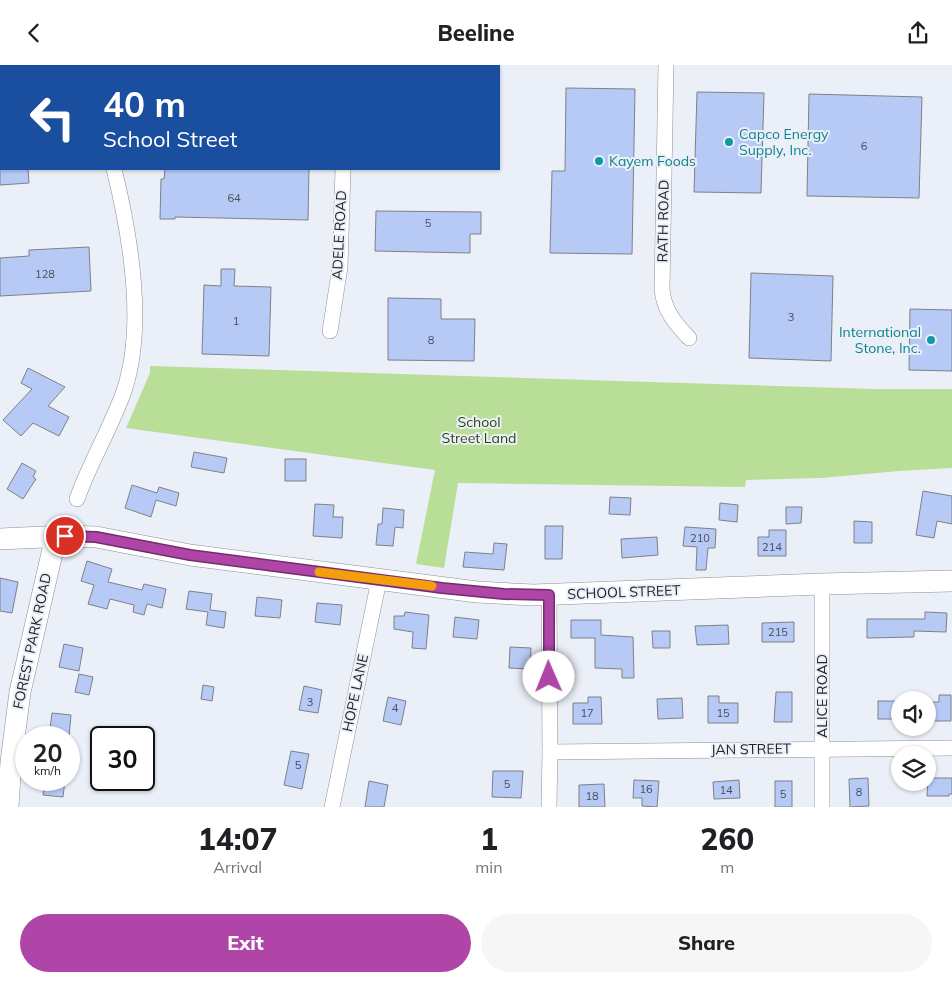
<!DOCTYPE html>
<style>
:root{--surface:#fff;--page:#f6f6f6;--text:#202124;--muted:#757577;--accent:#af45a7}
body{margin:0;font-family:Mulish,sans-serif;background:var(--page);color:var(--text);height:100vh;display:flex;flex-direction:column;font-size:19px;white-space:nowrap}
*{box-sizing:border-box;margin:0}
p{font-size:16px;color:var(--muted)}
.icon{flex:none;width:28px;height:28px;fill:none;stroke:currentColor;stroke-width:2;stroke-linecap:round;stroke-linejoin:round}
.map{position:relative;height:742px;overflow:hidden}
.drawer{display:flex;flex-direction:column;background:var(--surface);flex:1}
.drawer>*{flex:none}
.guide{position:absolute;left:0px;top:0px;width:500px;height:105px;box-shadow:0 1px 4px #0004;background:#1a4fa0;color:#fff;overflow:hidden}
.buttons{position:absolute;left:891px;top:626px;display:grid;gap:10px}
.buttons a{display:grid;place-items:center;width:45px;height:45px;border-radius:50%;background:var(--surface);box-shadow:0 1px 4px #0004;font-size:25px}
.speed{position:absolute;left:15px;top:661px;display:flex;gap:10px;font-size:25px;font-weight:700;text-align:center}
.speed>*{display:grid;place-content:center;width:65px;height:65px;border-radius:50%;background:var(--surface);box-shadow:0 1px 4px #0004;line-height:1}
.speed small{font-size:12px;font-weight:400}
.speed .limit{border:2px solid #111;border-radius:8px;background:#fff;color:#111}
.pin{position:absolute;display:grid;place-items:center;width:42px;height:42px;color:#fff;margin:-21px;border:2px solid #fff;border-radius:50%;box-shadow:0 1px 5px #0007}
.me{position:absolute;width:55px;margin:-28px;rotate:359deg;stroke-linejoin:round;filter:drop-shadow(0 0 4px #0008)}
.turn{display:flex;align-items:center;gap:18px;height:105px;padding:0 20px;font-size:22px}
.turn .icon{width:65px;height:65px;stroke-width:2.5}
.turn b{display:block;font-size:35px;line-height:42px}
.eta{display:flex;justify-content:space-evenly;align-items:center;height:85px;text-align:center}
.eta b{font-size:30px;font-weight:800;line-height:35px}
.primary-button{display:flex;gap:10px;margin-top:auto;padding:10px 20px}
.primary-button a{flex:1;height:58px;border-radius:30px;background:var(--accent);color:#fff;font-size:20px;font-weight:800;line-height:58px;text-align:center}
.primary-button a+a{background:var(--page);color:var(--text)}
header{display:flex;justify-content:space-between;align-items:center;height:65px;padding:0 20px;background:var(--surface);font-size:22px;font-weight:800}
.map>svg:first-child{display:block}
.green{fill:#b9de97}
.building{fill:#b7c9f5;stroke:#7d8189}
.lines{fill:none;stroke-linecap:round;stroke-linejoin:round}
.street-casing{stroke:#8c9098;stroke-width:16}
.secondary-casing{stroke:#8c9098;stroke-width:22}
.street{stroke:#fff;stroke-width:15}
.secondary{stroke:#fff;stroke-width:21}
.route-casing{stroke:#722d6d;stroke-width:12}
.route{stroke:#af45a7;stroke-width:9}
.slow{stroke:#f59e0b;stroke-width:9}
.culture-dot{fill:#0f9aa8;stroke:#ebeff8;stroke-width:2}
.labels{text-anchor:middle;dominant-baseline:central;stroke-width:4;stroke-linejoin:round;paint-order:stroke}
.number-label{font-size:11px;fill:#474d5a}
.culture-label{font-size:14px;fill:#0d838f;stroke:#ebeff8;text-anchor:start}
.street-label{font-size:14px;fill:#222427;stroke:#ebeff8}
.park-label{font-size:14px;fill:#2b440f;stroke:#ebeff8}
</style>
<header><svg class="icon" aria-label="back" viewBox="0 0 24 24"><path d="M15 5l-7 7 7 7"/></svg>Beeline<svg class="icon" aria-label="share" viewBox="0 0 24 24"><path d="M12 15V3M7 8l5-5 5 5M5 13v7h14v-7"/></svg></header>
<div class="map">
<svg width="952" height="742" viewBox="0 0 952 742">
<rect width="100%" height="100%" fill="#ebeff8"/>
<polygon class="green" points="150,301 873,324 952,324 952,403 899,406 821,413 746,415 745,422 458,418 444,503 416,499 435,405 126,363 150,308"/>
<g class="building">
<polygon points="566,23 635,24 632,189 550,188 552,106 565,106"/>
<polygon points="697,27 764,28 761,128 694,127"/>
<polygon points="809,29 922,32 919,133 807,131"/>
<polygon points="0,104 28,104 29,118 0,120"/>
<polygon points="165,104 309,104 308,155 175,152 175,154 160,154 161,114 164,114"/>
<polygon points="376,146 481,147 481,169 470,169 470,188 375,186"/>
<polygon points="89,182 91,226 0,231 0,193 29,191 29,185"/>
<polygon points="221,204 235,204 234,221 271,222 269,291 202,289 204,220 221,221"/>
<polygon points="751,208 833,211 831,296 749,293"/>
<polygon points="388,233 441,234 441,254 475,254 474,296 388,295"/>
<polygon points="910,244 952,245 952,306 909,305"/>
<polygon points="28,303 65,322 48,341 69,352 59,371 33,358 21,371 3,355 32,324 21,318"/>
<polygon points="194,387 227,393 224,408 191,402"/>
<rect x="285" y="394" width="21" height="22"/>
<polygon points="22,398 36,406 33,412 36,414 23,434 7,424"/>
<polygon points="132,420 157,428 159,422 179,428 176,441 156,435 151,452 125,443"/>
<polygon points="923,426 952,431 952,459 937,456 934,473 916,470"/>
<polygon points="610,432 631,433 630,450 609,449"/>
<polygon points="720,438 738,440 737,457 719,455"/>
<polygon points="315,439 334,440 333,452 343,452 342,473 313,471"/>
<polygon points="786,442 802,442 801,458 786,459"/>
<polygon points="383,443 404,445 403,463 395,462 393,481 376,480 378,459 382,459"/>
<polygon points="854,456 872,457 872,478 854,478"/>
<polygon points="545,461 563,461 562,494 545,494"/>
<polygon points="685,462 716,464 715,483 708,483 706,505 696,505 697,482 683,481"/>
<polygon points="769,465 786,465 786,491 758,491 758,472 769,472"/>
<polygon points="657,472 658,490 622,493 621,474"/>
<polygon points="494,478 507,479 504,505 463,502 465,487 493,489"/>
<polygon points="87,496 112,504 108,517 142,525 144,519 166,524 162,543 147,539 144,550 133,547 134,540 110,534 107,544 88,539 94,520 81,516"/>
<polygon points="0,513 18,517 12,548 0,546"/>
<polygon points="189,526 212,529 210,545 226,547 224,563 206,560 208,547 186,544"/>
<polygon points="257,532 282,535 280,553 255,551"/>
<polygon points="317,538 342,540 340,560 315,557"/>
<polygon points="405,547 429,550 426,584 412,583 413,567 394,564 394,551 404,551"/>
<polygon points="925,547 947,548 946,567 914,566 914,572 867,573 867,554 925,554"/>
<polygon points="455,552 479,555 477,574 453,572"/>
<polygon points="571,555 601,555 601,570 633,572 634,613 622,613 622,604 595,603 595,573 571,573"/>
<polygon points="794,557 794,577 762,577 762,558"/>
<polygon points="728,560 729,579 697,580 695,561"/>
<polygon points="652,566 670,566 670,583 653,583"/>
<polygon points="64,579 83,583 79,606 59,602"/>
<polygon points="510,582 531,583 530,604 509,603"/>
<polygon points="79,609 93,612 89,630 75,627"/>
<polygon points="203,620 214,622 212,636 201,634"/>
<polygon points="304,621 322,625 318,648 299,645"/>
<polygon points="776,627 792,627 792,657 774,657"/>
<polygon points="939,630 951,630 951,656 928,656 928,637 939,637"/>
<polygon points="708,631 719,631 719,638 738,638 738,658 708,658"/>
<polygon points="388,632 406,636 401,660 383,656"/>
<polygon points="588,632 601,632 602,659 573,659 573,638 588,638"/>
<polygon points="682,633 683,653 658,654 657,634"/>
<rect x="878" y="636" width="22" height="18"/>
<polygon points="52,648 71,650 69,672 49,672"/>
<polygon points="291,686 309,689 302,724 284,720"/>
<polygon points="493,706 523,706 521,733 492,732"/>
<polygon points="868,713 869,741 850,742 849,714"/>
<polygon points="928,713 952,713 952,729 949,729 949,731 927,731"/>
<polygon points="45,715 65,715 63,732 43,730"/>
<polygon points="634,715 659,716 657,742 642,741 642,733 633,733"/>
<polygon points="739,715 740,733 714,734 713,717"/>
<polygon points="369,716 388,720 384,742 365,742"/>
<rect x="775" y="716" width="17" height="26"/>
<polygon points="604,719 605,742 579,742 579,720"/>
</g>
<g class="lines">
<g class="street-casing">
<g id="street">
<polyline points="85,0 86,1"/>
<path d="M666 0 662 224C664 246 675 258 689 273"/>
<polyline points="345,1 345,0"/>
<polyline points="330,266 340,202 343,104"/>
<path d="M77 434C90 397 111 363 124 326 146 261 130 169 114 104"/>
<polyline points="550,687 952,683"/>
<polyline points="332,742 379,515"/>
<polyline points="549,742 550,687 549,530"/>
<polyline points="822,742 822,519"/>
</g>
</g>
<g class="secondary-casing">
<g id="secondary">
<polyline points="0,474 65,471 96,472 190,490 477,527 533,530 822,519 952,516"/>
<polyline points="8,742 11,697 20,627 56,471"/>
</g>
</g>
<use href="#street" class="street"/>
<use href="#secondary" class="secondary"/>
</g>
<g class="lines">
<g class="route-casing">
<polyline id="route" points="65,471 96,472 190,490 442,523 504,529 549,530 549,612"/>
</g>
<use href="#route" class="route"/>
<polyline class="slow" points="319,507 432,521"/>
</g>
<g class="culture-dot">
<circle cx="729" cy="77" r="5"/>
<circle cx="599" cy="96" r="5"/>
<circle cx="931" cy="275" r="5"/>
</g>
<g class="labels">
<g class="number-label">
<text x="864" y="81">6</text>
<text x="234" y="133">64</text>
<text x="428" y="158">5</text>
<text x="45" y="209">128</text>
<text x="791" y="252">3</text>
<text x="236" y="256">1</text>
<text x="431" y="275">8</text>
<text x="700" y="473">210</text>
<text x="772" y="482">214</text>
<text x="778" y="567">215</text>
<text x="310" y="637">3</text>
<text x="395" y="643">4</text>
<text x="587" y="648">17</text>
<text x="723" y="648">15</text>
<text x="298" y="700">5</text>
<text x="507" y="719">5</text>
<text x="646" y="724">16</text>
<text x="726" y="725">14</text>
<text x="859" y="727">8</text>
<text x="783" y="729">5</text>
<text x="592" y="731">18</text>
</g>
<g class="culture-label">
<text x="739" y="69">Capco Energy<tspan x="739" dy="16">Supply, Inc.</tspan></text>
<text x="609" y="96">Kayem Foods</text>
<text x="921" y="267" text-anchor="end">International<tspan x="921" dy="16">Stone, Inc.</tspan></text>
</g>
<g class="street-label">
<text transform="translate(663 156) rotate(-89)">RATH ROAD</text>
<text transform="translate(339 170) rotate(-87)">ADELE ROAD</text>
<text transform="translate(624 527) rotate(-2)">SCHOOL STREET</text>
<text transform="translate(32 576) rotate(-78)">FOREST PARK ROAD</text>
<text transform="translate(355 628) rotate(-78)">HOPE LANE</text>
<text transform="translate(822 631) rotate(-90)">ALICE ROAD</text>
<text transform="translate(751 684) rotate(-1)">JAN STREET</text>
</g>
<g class="park-label">
<text x="479" y="357">School<tspan x="479" dy="16">Street Land</tspan></text>
</g>
</g>
</svg>
<div class="buttons">
<a><svg class="icon" aria-label="sound" viewBox="0 0 24 24"><path d="M4 9h4l5-4v14l-5-4H4zM17 9q2 3 0 6"/></svg></a>
<a><svg class="icon" aria-label="layers" viewBox="0 0 24 24"><path d="M12 4l9 5-9 5-9-5zM3 14l9 5 9-5"/></svg></a>
</div>
<div class="speed"><div>20<small>km/h</small></div><div class="limit">30</div></div>
<div class="pin" style="left:65px;top:471px;background:#d93025"><svg class="icon" aria-label="arrive" viewBox="0 0 24 24"><path d="M6 21V4h12l-3 4 3 4H6"/></svg></div>
<svg class="me" style="left:549px;top:612px" viewBox="-20 -20 40 40"><circle r="19" fill="#fff"/><path d="M0-13L10 11 0 6-10 11z" fill="#af45a7"/></svg>
<div class="guide">
<div class="turn"><svg class="icon" aria-label="left" viewBox="0 0 24 24"><path d="M17 20v-9H6M10 6l-5 5 5 5"/></svg><div><b>40 m</b>School Street</div></div>
</div>
</div>
<section class="drawer">
<div class="eta">
<div><b>14:07</b><p>Arrival</p></div>
<div><b>1</b><p>min</p></div>
<div><b>260</b><p>m</p></div>
</div>
<div class="primary-button"><a>Exit</a><a>Share</a></div>
</section>
